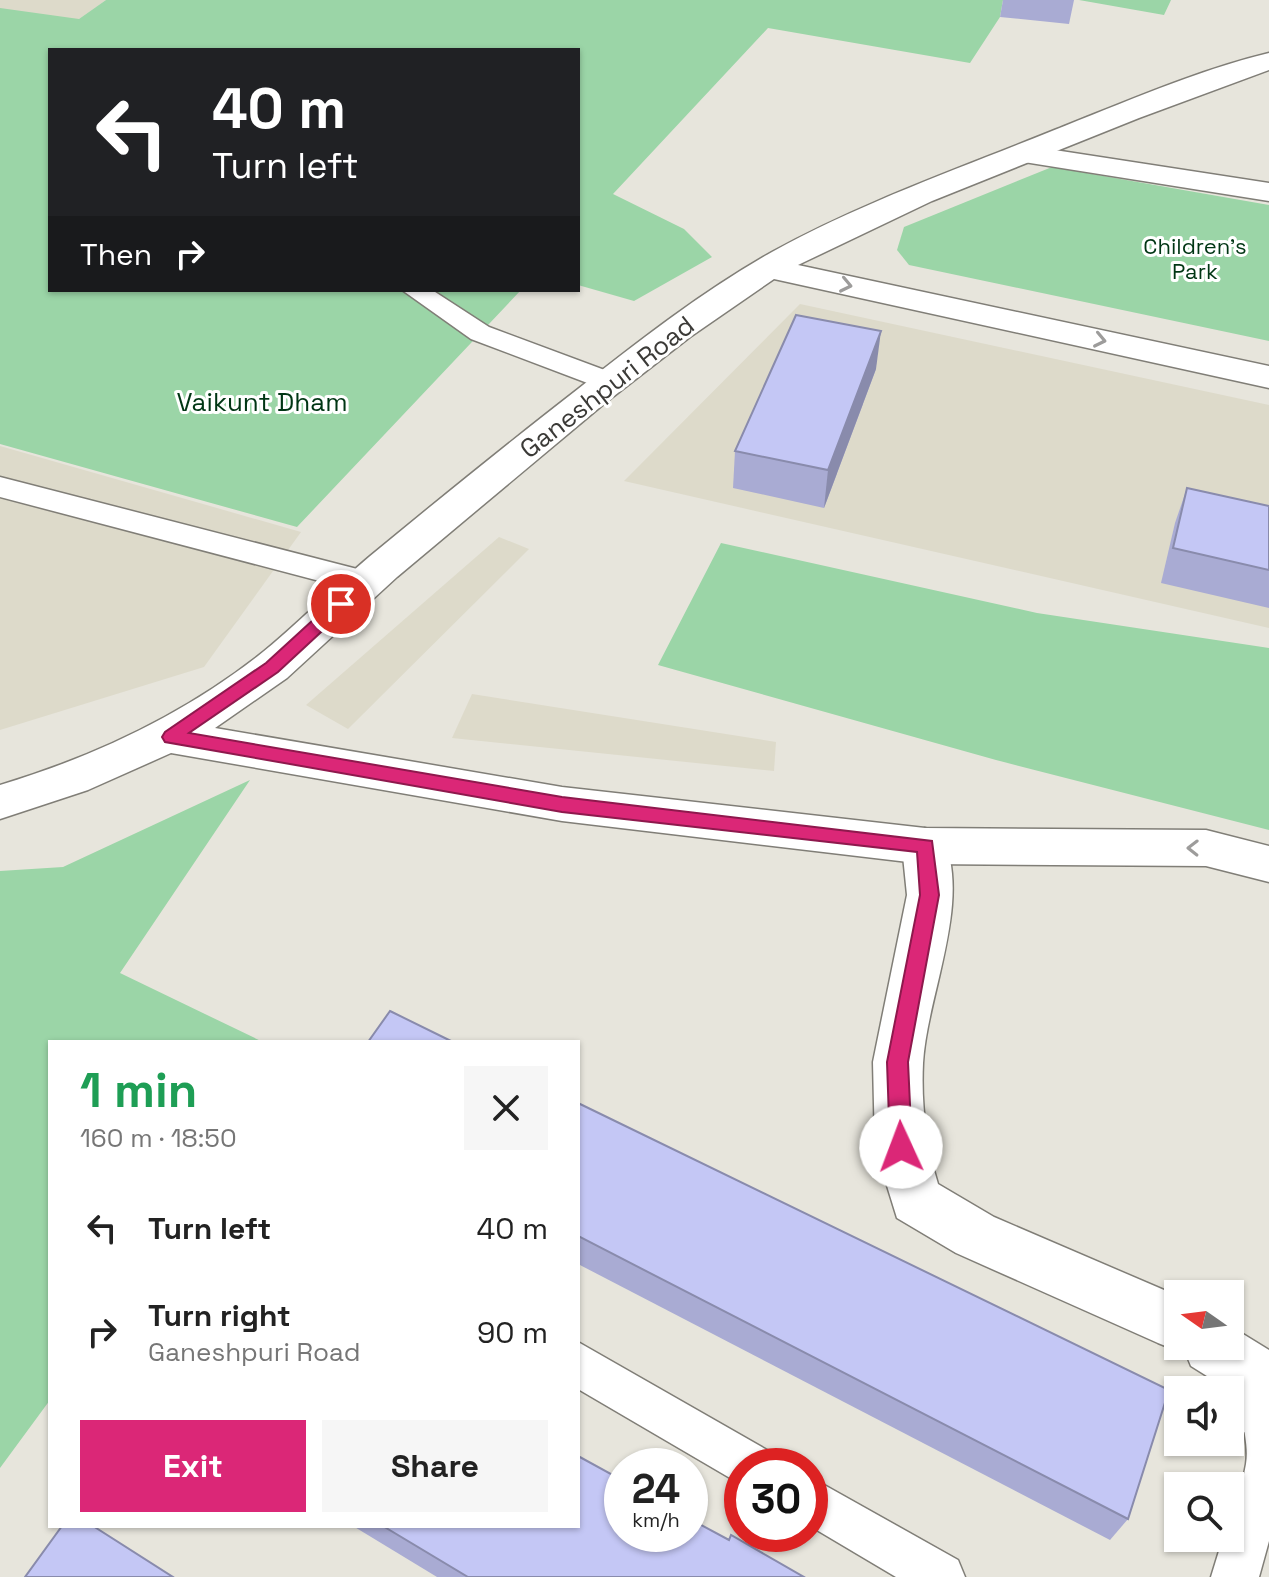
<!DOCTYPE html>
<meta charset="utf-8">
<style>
:root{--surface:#fff;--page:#f6f6f6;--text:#222;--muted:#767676;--accent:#db2777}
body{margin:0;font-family:"Space Grotesk",sans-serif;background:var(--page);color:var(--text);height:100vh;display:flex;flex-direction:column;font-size:30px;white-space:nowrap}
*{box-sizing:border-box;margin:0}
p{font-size:26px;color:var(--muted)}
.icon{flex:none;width:44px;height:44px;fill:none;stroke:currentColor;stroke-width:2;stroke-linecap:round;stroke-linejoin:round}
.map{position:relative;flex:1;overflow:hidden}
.panel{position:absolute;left:48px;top:1040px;width:532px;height:488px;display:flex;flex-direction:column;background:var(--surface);border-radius:0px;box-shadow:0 2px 6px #0004}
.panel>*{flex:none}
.guide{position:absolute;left:48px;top:48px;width:532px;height:244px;border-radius:0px;box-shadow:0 2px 6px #0004;background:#202124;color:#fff;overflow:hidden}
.needle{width:52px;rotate:284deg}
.fabs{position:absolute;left:1164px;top:1280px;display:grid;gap:16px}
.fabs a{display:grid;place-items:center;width:80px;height:80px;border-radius:0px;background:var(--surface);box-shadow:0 2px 6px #0004;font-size:40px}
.speed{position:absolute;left:604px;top:1448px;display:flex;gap:16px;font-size:40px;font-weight:700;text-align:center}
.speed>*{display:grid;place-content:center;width:104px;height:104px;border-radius:50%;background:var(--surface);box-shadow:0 2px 6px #0004;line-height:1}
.speed small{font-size:20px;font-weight:400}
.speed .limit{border:12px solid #d22;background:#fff;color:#111}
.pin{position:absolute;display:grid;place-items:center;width:68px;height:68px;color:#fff;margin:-34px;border:4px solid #fff;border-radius:50%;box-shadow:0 2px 8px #0007}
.me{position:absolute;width:88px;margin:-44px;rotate:358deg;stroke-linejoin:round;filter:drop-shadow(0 0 6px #0008)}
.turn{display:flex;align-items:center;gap:28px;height:168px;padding:0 32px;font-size:36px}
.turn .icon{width:104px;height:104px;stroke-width:2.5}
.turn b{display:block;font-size:56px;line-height:68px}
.then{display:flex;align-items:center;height:76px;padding:0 32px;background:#0003;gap:16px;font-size:30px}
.round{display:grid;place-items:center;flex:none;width:84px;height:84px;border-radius:0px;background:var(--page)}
.head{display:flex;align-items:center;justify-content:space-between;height:136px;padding:0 32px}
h1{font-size:48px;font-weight:700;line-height:60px;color:#1e9e55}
.action{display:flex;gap:16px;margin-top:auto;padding:16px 32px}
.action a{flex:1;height:92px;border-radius:0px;background:var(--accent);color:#fff;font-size:32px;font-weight:700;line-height:92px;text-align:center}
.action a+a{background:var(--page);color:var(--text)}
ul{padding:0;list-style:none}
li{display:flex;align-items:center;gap:24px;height:104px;padding:0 32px}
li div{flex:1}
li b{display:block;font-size:30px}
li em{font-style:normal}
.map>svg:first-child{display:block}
.built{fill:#dddaca}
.green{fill:#9bd5a7}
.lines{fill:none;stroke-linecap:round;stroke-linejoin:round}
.service-casing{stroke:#807e77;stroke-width:3}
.minor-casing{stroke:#807e77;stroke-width:3}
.tertiary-casing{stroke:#807e77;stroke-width:3}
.service{fill:#fff;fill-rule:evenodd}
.minor{fill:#fff;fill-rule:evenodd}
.tertiary{fill:#fff;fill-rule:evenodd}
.wall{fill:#a9abd3}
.shaded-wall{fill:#898bac}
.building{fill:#c4c7f5;stroke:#898bac;stroke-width:2}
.oneway{stroke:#9d9c9b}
.route{fill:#db2777;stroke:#8e194d;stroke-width:2}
.labels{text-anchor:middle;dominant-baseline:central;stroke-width:6;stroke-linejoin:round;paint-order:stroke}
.far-park-label{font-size:22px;fill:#003614;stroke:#fff}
.street-label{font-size:26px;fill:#3b3a37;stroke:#fff}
.park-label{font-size:26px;fill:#003614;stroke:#fff}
</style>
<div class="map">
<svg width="1269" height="1577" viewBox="0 0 1269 1577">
<rect width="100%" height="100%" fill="#e7e5dc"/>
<g class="built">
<polygon points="0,0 106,0 0,75"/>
<polygon points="800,304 1269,405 1269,628 624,481"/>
<polygon points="0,446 301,532 204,667 0,730"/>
<polygon points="499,537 529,549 348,729 306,705"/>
<polygon points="472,694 776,742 774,771 452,738"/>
</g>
<g class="green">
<polygon points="106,0 1003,0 1000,17 970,63 768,28 613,194 684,229 712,257 634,301 578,285 578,50 50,50 50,290 521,290 297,527 0,444 0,8 79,19"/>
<polygon points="1079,0 1171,0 1164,15"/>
<polygon points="1052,167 1269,205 1269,341 909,265 897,250 904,227"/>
<polygon points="721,543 1037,613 1269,648 1269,830 996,760 658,665"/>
<polygon points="250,780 120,973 263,1042 50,1042 50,1400 0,1468 0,871 63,867"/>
</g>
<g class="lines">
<g class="service-casing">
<g id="service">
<polygon points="402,290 432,290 489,327 618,375 622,381 618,387 608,389 598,387 471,339"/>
<polygon points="0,477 365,571 376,574 380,582 376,590 365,593 0,497"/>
<polygon points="578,1342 767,1450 774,1466 742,1466 742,1485 578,1389"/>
<path d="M1264 1390 1269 1392V1541L1259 1577H1211L1223 1538H1230C1230 1511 1242 1490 1246 1464 1250 1439 1237 1422 1248 1396Z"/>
<polygon points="810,1477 958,1560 965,1577 896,1577 810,1526"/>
</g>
</g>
<g class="minor-casing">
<g id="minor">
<polygon points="1022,145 1269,183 1269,201 1011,160 1007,154 1011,148"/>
<path d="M925 828 941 833C974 898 927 994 923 1063 921 1104 926 1145 938 1184L994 1217 1178 1296V1346H1230V1326L1269 1350V1439L1264 1441 1244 1432 1235 1412 1234 1393 1191 1366 1184 1349 1178 1351 1158 1343 956 1253 897 1218 875 1147 873 1062 907 895 902 846 909 833Z"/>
</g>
</g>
<g class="tertiary-casing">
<path id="tertiary" d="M1269 53V70L1139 118 932 201 798 265 1269 366V388L774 279 690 337 605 403 397 577 287 678 215 728 562 787 925 828 1206 830 1269 846V882L1206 866 925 864 562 821 171 753 88 790 0 819V785C93 757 181 716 258 656 297 625 331 589 369 557 438 500 507 444 578 389 640 340 703 291 772 252 861 203 958 169 1052 131 1123 103 1195 71 1269 53Z"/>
</g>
<use href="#service" class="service"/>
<use href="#minor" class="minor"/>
<use href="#tertiary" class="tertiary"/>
</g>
<g class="wall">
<polygon points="1003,0 1074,0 1069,24 1000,17"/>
<polygon points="876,369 824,508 733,488 735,451"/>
<polygon points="1187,488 1269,506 1269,608 1161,583 1175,523"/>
<polygon points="578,1103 1128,1519 1110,1540 578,1264"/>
<polygon points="353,1526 578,1526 729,1540 804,1577 437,1577"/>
</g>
<polygon class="shaded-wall" points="881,331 876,369 824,508 828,470"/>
<g class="building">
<polygon points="796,315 881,331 828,470 735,451"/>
<polygon points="1187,488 1269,506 1269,570 1173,548"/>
<polygon points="390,1011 453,1042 368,1042"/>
<polygon points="578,1103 1169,1390 1128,1519 578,1236"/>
<polygon points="578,1456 622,1480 622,1534 690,1534 690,1519 729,1540 731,1535 804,1577 468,1577 383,1526 578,1526"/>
<polygon points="62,1526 93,1526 173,1577 25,1577"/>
</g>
<defs><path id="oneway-chevron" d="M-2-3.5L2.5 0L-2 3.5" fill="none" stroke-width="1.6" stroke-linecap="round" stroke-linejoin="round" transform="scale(2)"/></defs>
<g class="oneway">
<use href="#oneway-chevron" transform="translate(846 285) rotate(12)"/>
<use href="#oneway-chevron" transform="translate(1100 340) rotate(12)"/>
<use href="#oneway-chevron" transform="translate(1193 848) rotate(-179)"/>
</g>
<polygon class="route" points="341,598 350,604 347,608 278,672 189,733 562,797 932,841 939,895 908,1062 912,1147 909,1154 901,1156 894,1154 890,1147 887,1062 920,895 917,852 562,812 165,742 162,737 165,732 266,663 336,599"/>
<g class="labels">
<g class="far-park-label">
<text x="1195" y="246">Children's<tspan x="1195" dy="25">Park</tspan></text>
</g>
<g class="street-label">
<text transform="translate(607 387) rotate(-38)">Ganeshpuri Road</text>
</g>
<g class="park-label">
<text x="262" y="402">Vaikunt Dham</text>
</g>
</g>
</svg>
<div class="fabs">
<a><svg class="needle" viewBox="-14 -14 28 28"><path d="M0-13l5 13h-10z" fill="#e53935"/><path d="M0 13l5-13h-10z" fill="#767676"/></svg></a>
<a><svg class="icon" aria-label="sound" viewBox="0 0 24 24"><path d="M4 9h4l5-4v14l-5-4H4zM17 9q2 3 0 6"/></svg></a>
<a><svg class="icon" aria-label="search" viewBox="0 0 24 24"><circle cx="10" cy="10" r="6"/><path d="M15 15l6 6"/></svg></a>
</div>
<div class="speed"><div>24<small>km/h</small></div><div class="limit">30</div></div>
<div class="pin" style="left:341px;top:604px;background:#d93025"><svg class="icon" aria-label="arrive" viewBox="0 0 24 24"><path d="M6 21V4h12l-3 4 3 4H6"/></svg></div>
<svg class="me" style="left:901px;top:1147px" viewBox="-20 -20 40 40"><circle r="19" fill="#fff"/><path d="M0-13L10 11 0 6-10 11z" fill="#db2777"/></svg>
<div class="guide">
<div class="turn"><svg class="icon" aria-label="left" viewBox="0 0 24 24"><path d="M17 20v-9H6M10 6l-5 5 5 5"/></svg><div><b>40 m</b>Turn left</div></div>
<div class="then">Then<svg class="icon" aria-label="right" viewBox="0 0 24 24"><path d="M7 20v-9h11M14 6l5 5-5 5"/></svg></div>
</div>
<section class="panel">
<div class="head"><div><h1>1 min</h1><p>160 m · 18:50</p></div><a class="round"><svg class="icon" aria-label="close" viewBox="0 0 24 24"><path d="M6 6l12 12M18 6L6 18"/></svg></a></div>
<ul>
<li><svg class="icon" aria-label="left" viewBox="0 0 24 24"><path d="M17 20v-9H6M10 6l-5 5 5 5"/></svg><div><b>Turn left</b></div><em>40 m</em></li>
<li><svg class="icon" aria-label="right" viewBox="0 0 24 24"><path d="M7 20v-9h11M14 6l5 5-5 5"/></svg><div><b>Turn right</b><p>Ganeshpuri Road</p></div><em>90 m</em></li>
</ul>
<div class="action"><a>Exit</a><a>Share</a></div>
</section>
</div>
